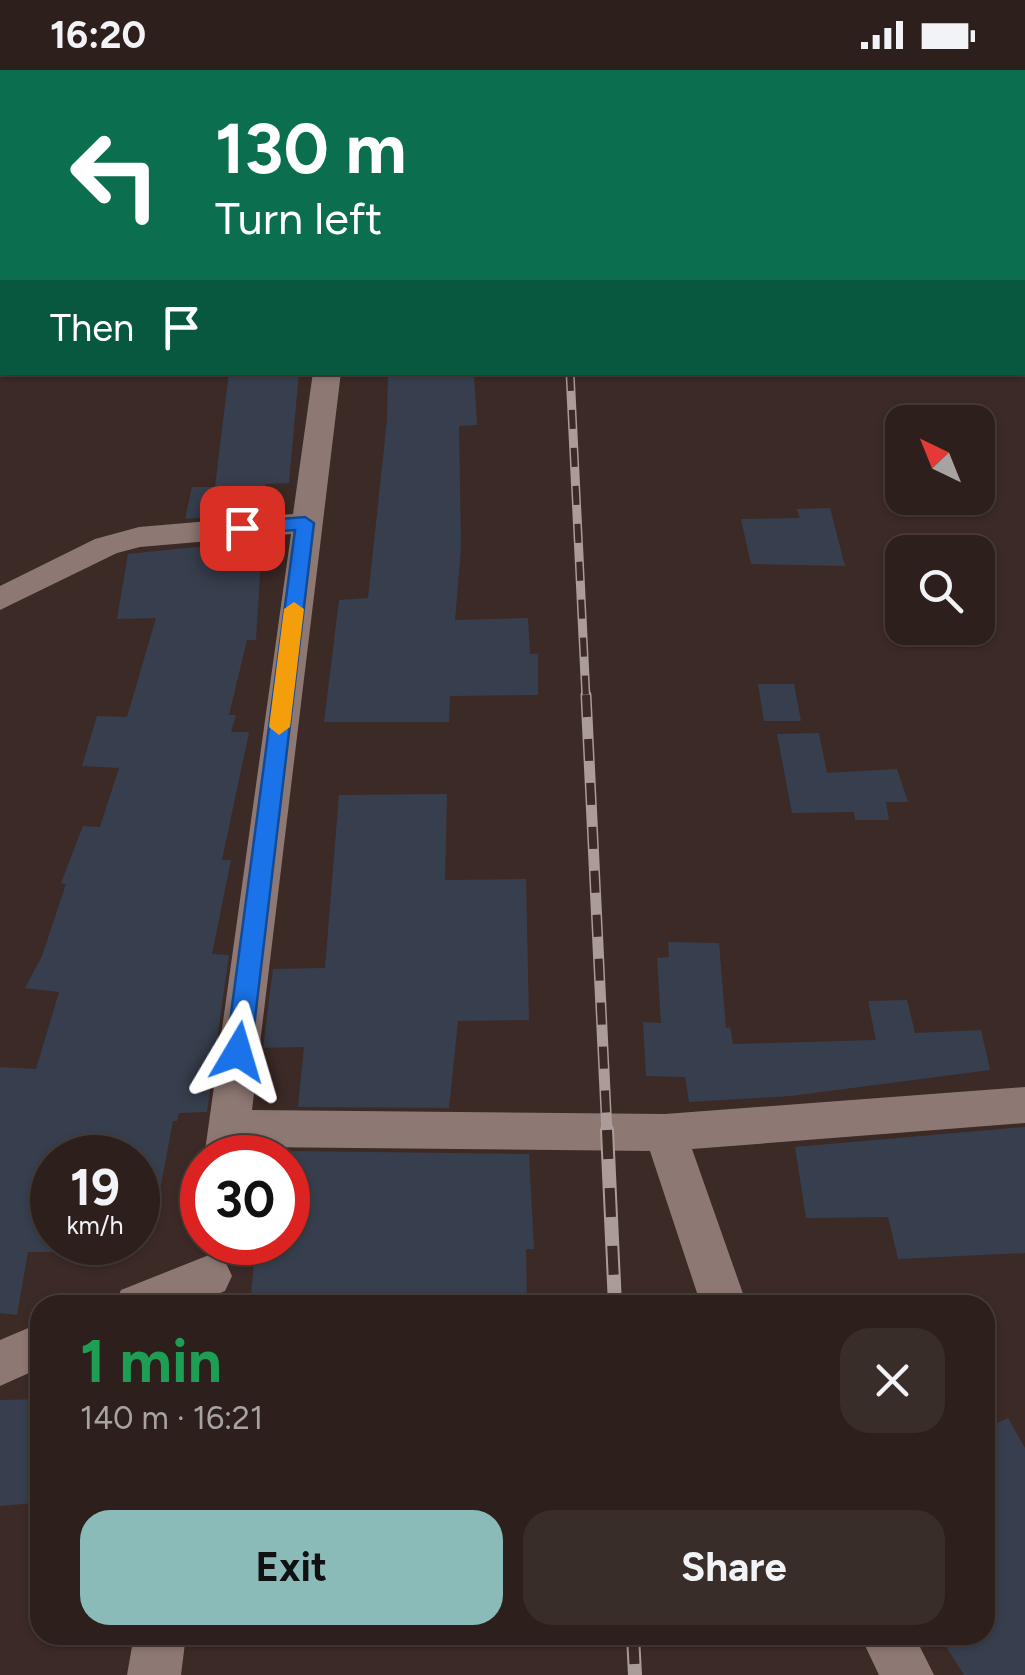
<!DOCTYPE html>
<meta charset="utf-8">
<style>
:root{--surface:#2d201c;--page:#392d29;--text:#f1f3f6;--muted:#a7a3a3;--line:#483e3b;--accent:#8bbbb9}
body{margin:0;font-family:Figtree,sans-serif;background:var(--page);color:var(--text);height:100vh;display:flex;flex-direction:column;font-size:38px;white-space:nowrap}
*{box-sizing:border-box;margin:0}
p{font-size:32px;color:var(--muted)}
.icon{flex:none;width:55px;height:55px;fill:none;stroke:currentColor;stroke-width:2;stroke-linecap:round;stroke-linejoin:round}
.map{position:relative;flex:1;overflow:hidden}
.drawer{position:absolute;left:30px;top:1225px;width:965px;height:350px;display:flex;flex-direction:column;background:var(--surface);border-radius:30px;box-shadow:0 2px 8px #0004,0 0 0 2px var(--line)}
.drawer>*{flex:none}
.guide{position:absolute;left:0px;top:0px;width:1025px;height:305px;box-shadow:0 2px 8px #0004,0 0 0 2px var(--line);background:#0b6e4f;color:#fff;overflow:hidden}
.needle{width:65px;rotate:317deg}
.fabs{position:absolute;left:885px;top:335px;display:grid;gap:20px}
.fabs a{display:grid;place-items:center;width:110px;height:110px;border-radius:20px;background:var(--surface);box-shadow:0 2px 8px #0004,0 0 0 2px var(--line);font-size:50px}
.speed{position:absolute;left:30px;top:1065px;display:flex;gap:20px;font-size:50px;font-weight:700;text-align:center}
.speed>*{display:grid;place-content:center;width:130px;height:130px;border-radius:50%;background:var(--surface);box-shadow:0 2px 8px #0004,0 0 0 2px var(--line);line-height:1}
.speed small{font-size:25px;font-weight:400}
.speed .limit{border:15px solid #d22;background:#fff;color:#111}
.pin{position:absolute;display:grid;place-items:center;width:85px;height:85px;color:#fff;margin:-42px;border-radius:20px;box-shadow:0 5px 15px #0006}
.me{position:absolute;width:110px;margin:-55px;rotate:7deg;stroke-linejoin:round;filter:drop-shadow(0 0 8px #0008)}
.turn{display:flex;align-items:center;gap:35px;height:210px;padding:0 50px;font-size:45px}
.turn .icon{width:130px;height:130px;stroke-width:2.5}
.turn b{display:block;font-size:70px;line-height:85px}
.then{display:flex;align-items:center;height:95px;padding:0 50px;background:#0003;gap:20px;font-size:38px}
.round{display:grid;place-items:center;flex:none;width:105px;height:105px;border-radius:30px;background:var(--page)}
.overview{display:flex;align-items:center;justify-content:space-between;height:170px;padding:0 50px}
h1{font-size:60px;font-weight:700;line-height:75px;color:#1e9e55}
.cta{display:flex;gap:20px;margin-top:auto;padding:20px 50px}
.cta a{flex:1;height:115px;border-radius:30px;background:var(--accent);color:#111;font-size:40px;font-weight:700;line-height:115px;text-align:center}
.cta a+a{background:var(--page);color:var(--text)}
.status{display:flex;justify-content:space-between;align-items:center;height:70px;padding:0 50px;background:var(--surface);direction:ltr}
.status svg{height:28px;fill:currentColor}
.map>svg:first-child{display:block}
.building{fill:#373f4e}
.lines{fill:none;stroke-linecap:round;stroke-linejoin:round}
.street{fill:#8e7873;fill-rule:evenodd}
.secondary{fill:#8e7873;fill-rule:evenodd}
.rail-far2-casing{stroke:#ab9c99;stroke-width:9}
.rail-far1-casing{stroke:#ab9c99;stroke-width:11}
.rail-casing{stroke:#ab9c99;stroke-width:14}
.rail-far2{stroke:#3c2a26;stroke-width:6;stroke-dasharray:19;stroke-linecap:butt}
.rail-far1{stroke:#3c2a26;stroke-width:8;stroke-dasharray:22;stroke-linecap:butt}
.rail{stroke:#3c2a26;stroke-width:10;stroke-dasharray:29;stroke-linecap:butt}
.route{fill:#1a73e8;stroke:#114b97;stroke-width:2.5}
.slow{fill:#f59e0b}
</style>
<div class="status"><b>16:20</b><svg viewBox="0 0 49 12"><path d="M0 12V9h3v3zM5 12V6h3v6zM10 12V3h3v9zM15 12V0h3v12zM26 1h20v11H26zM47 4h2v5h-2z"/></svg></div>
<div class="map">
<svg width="1025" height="1605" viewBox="0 0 1025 1605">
<rect width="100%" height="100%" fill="#3c2a26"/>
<g class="building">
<polygon points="229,302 299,302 289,413 265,414 264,443 185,449 192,417 215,417"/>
<polygon points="388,302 474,307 477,355 459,356 461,478 455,550 528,548 530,584 538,584 538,625 450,626 449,652 324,652 339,530 368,528 387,350"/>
<polygon points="830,438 845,496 751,494 741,449 800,448 797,439"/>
<polygon points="262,470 256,570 247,570 229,645 236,645 231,662 249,662 222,790 231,790 212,884 229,885 207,1042 179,1043 177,1051 173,1051 153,1157 138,1156 138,1084 52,1084 52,1182 28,1182 17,1245 0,1243 0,997 36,999 59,922 25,918 42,886 66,814 61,813 83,756 100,757 119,698 82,696 97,646 127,647 156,548 117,549 128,484"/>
<polygon points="758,614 794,614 801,651 764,651"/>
<polygon points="819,663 827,703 897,699 908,732 886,732 889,750 855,750 854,742 792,743 777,664"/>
<polygon points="447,724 445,810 526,809 529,950 458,951 449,1038 298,1037 304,977 263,978 273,899 325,898 339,725"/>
<polygon points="668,872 719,873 726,958 730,957 733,974 876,970 868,931 907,930 915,963 981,960 990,1000 791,1026 689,1032 685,1007 646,1006 643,952 661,953 657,888 669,887"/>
<polygon points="1025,1057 1025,1183 898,1189 888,1147 806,1148 795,1077"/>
<polygon points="290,1081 529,1084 534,1179 526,1179 527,1235 250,1235 256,1172 288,1172"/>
<polygon points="40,1329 34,1433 0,1436 0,1330"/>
<polygon points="1008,1348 1025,1378 1025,1605 964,1605 939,1565 985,1565 985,1358"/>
</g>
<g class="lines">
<g class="street">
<polygon points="619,0 653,0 654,2 621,2"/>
<polygon points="1022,91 1025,92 1025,110 1022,110"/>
<rect x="0" y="189" width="2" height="16"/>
<polygon points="313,302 341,302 252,1040 665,1044 1025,1017 1025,1053 692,1079 747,1235 701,1235 650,1081 248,1077 247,1088 204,1088 291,464 140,477 117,483 0,540 0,516 95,469 139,457 293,444"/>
<polygon points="209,1185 225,1191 232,1206 225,1221 191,1235 114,1235 121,1220"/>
<polygon points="40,1253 40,1298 0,1316 0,1270"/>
<polygon points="134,1565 186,1565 181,1605 127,1605"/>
<polygon points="860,1565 914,1565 934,1605 879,1605"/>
</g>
<g class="secondary">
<rect x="1022" y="53" width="3" height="20"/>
<rect x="0" y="77" width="2" height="20"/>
</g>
<g class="rail-far2-casing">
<polyline id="rail-far2" points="570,302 586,628"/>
</g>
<g class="rail-far1-casing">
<polyline id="rail-far1" points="586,625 607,1063"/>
</g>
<g class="rail-casing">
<g id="rail">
<polyline points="607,1060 615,1235"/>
<polyline points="633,1565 635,1605"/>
</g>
</g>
<use href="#rail-far2" class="rail-far2"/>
<use href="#rail-far1" class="rail-far1"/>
<use href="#rail" class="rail"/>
</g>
<polygon class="route" points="305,447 314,453 251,982 247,990 238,993 229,990 226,982 295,460 242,464 232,458 242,452"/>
<polygon class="slow" points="294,532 304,539 290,657 279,665 269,657 284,539"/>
</svg>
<div class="fabs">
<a><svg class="needle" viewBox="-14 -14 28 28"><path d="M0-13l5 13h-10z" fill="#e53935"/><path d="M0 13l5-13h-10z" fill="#a7a3a3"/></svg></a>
<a><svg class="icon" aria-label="search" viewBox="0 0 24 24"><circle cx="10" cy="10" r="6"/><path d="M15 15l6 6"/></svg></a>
</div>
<div class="speed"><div>19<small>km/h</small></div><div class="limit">30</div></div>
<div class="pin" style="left:242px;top:458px;background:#d93025"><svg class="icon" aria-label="arrive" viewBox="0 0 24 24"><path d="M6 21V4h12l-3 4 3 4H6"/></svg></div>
<svg class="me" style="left:238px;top:982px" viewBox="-20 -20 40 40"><path d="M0-17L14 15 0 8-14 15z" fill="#1a73e8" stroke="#fff" stroke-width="4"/></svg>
<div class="guide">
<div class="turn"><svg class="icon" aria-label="left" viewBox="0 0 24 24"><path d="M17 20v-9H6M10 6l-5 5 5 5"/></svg><div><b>130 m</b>Turn left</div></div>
<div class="then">Then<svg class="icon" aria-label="arrive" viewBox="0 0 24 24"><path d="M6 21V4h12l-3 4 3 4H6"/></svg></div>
</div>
<section class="drawer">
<div class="overview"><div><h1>1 min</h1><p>140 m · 16:21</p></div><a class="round"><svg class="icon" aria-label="close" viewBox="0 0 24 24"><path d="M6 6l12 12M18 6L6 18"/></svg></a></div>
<div class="cta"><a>Exit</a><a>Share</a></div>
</section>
</div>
